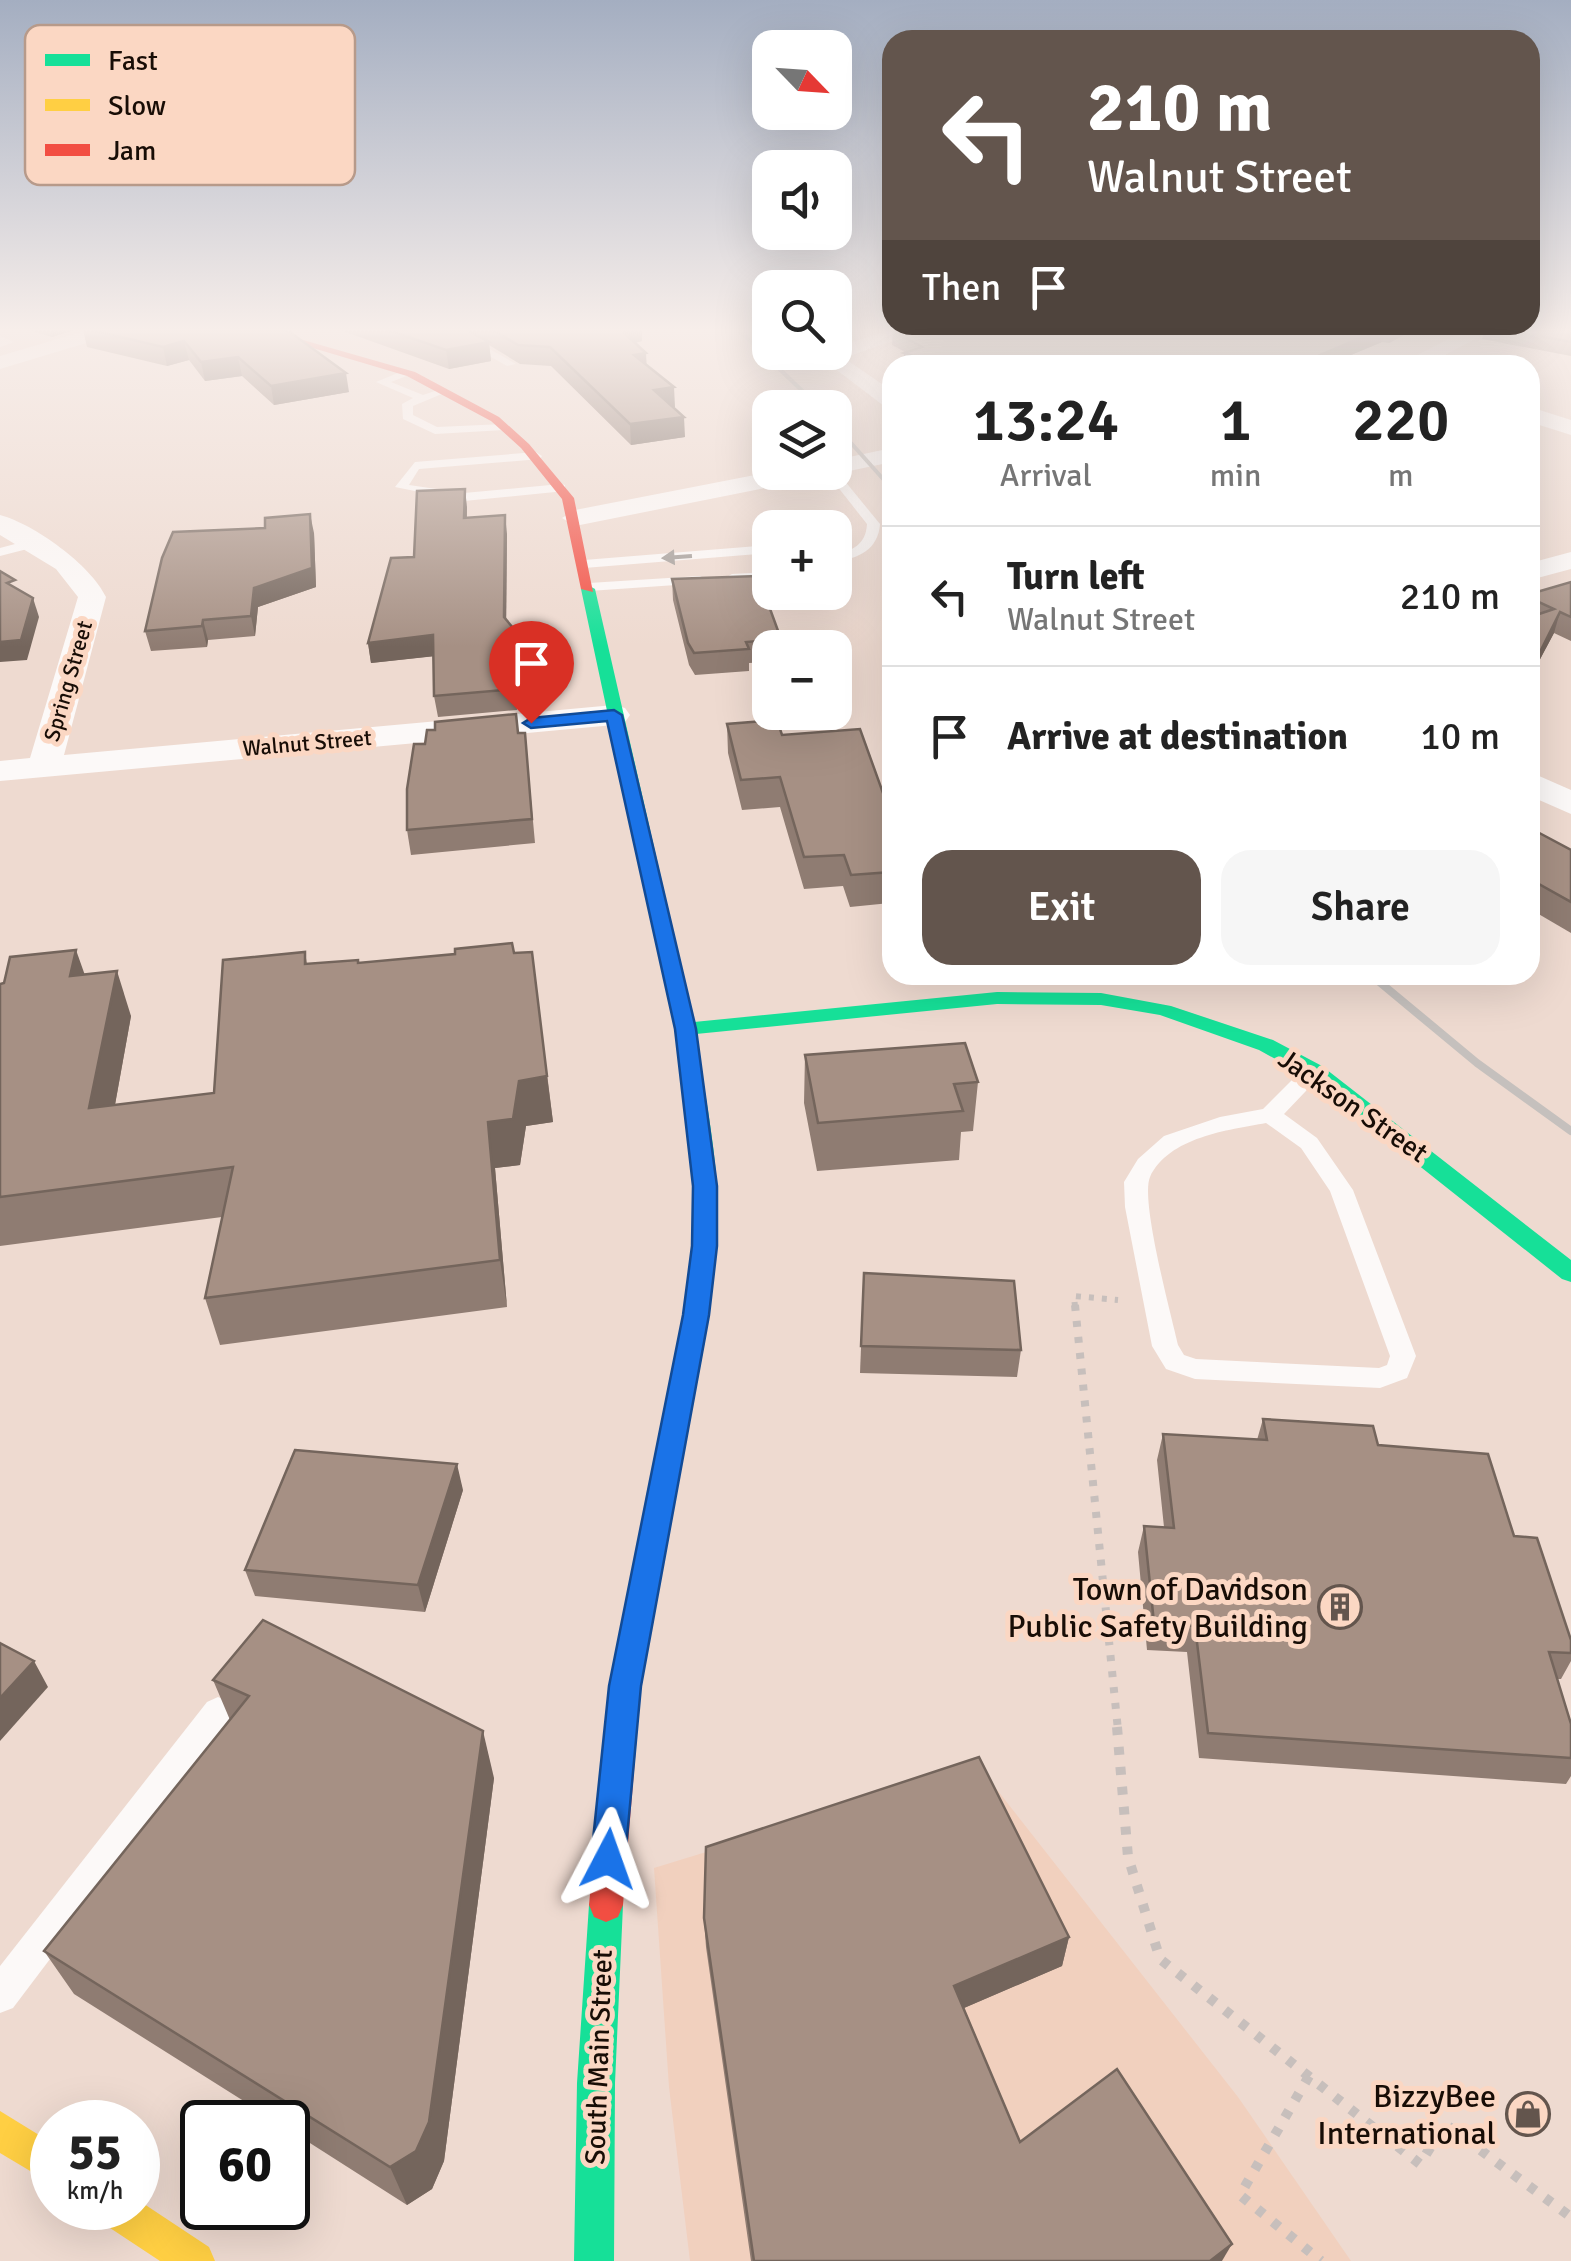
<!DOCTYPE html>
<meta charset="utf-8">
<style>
:root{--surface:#fff;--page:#f6f6f6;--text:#222;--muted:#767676;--line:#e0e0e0;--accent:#63554d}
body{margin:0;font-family:Signika,sans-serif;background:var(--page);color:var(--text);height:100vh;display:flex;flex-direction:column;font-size:38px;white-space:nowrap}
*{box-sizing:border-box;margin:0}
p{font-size:32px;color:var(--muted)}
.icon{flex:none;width:55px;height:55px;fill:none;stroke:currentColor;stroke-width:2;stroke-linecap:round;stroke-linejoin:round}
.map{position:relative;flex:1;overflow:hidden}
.panel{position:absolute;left:882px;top:355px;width:658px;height:630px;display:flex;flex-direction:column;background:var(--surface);border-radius:30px;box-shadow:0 10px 40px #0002}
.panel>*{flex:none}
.hud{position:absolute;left:882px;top:30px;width:658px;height:305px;border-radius:30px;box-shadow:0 10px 40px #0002;background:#63554d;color:#fff;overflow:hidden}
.needle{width:65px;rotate:115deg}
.fabs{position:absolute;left:752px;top:30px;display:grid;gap:20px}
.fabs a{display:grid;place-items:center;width:100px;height:100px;border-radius:20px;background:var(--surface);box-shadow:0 10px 40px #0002;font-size:50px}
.speed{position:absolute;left:30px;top:2100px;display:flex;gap:20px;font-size:50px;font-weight:700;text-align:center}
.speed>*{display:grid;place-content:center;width:130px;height:130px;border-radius:50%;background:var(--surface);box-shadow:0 10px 40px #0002;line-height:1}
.speed small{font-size:25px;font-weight:400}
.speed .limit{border:5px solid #111;border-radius:15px;background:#fff;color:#111}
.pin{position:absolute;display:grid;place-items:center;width:85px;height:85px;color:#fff;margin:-102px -42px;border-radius:50% 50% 50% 0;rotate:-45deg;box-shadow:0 0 10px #0007}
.pin .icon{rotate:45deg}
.me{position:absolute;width:110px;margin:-55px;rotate:4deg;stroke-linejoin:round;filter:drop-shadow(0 0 8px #0008)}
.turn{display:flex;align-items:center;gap:35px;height:210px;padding:0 40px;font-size:45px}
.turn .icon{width:130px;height:130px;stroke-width:2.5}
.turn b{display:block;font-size:70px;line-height:85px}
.then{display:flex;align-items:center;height:95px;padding:0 40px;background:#0003;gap:20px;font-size:38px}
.eta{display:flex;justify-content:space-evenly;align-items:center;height:170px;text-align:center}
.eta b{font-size:60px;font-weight:600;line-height:70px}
.cta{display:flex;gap:20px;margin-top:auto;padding:20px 40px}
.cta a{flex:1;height:115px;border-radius:30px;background:var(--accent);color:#fff;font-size:40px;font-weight:600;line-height:115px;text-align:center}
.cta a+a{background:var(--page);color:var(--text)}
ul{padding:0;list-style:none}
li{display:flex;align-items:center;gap:30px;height:140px;padding:0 40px;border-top:2px solid var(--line)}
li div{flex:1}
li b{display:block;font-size:38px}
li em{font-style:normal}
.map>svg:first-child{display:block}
.built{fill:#f1d0be}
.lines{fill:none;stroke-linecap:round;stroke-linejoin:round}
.path-far2{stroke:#c7bfbc;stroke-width:6;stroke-dasharray:5 8;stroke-linecap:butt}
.path-far1{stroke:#c7bfbc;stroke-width:8;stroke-dasharray:6 10;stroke-linecap:butt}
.path{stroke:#c7bfbc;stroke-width:10;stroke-dasharray:8 12;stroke-linecap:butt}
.lane{fill:#fcf9f8;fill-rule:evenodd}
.street{fill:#fcf9f8;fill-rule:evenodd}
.fast{fill:#16e098;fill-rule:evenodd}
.slow{fill:#ffcf43;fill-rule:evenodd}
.jam{fill:#f24e42;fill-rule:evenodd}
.rail-far1{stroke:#c5c0bd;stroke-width:4}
.rail{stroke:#c5c0bd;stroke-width:8}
.wall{fill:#8f7c72}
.shaded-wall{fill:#74655c}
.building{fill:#a69084;stroke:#74655c;stroke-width:2.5}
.oneway{fill:#a19b97}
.route{fill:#1a73e8;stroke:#114b97;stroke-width:2.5}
.labels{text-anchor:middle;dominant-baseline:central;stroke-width:10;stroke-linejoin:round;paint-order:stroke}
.far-street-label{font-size:22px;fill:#180d06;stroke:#fbd7c3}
.street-label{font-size:28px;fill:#180d06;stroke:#fbd7c3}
.near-poi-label{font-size:32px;fill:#180d06;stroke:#fbd7c3;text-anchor:end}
.key{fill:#fbd7c3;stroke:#b79a8a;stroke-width:2.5}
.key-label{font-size:28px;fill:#180d06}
</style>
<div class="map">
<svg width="1571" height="2261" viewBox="0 0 1571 2261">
<rect width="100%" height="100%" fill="#eedad0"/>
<polygon class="built" points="980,1768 1238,2097 1351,2261 690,2261 669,2087 654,1868"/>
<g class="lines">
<polyline class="path-far2" points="1075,1307 1074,1296 1118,1300"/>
<polyline class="path-far1" points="1075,1305 1118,1730"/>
<g class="path">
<polyline points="1117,1727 1128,1857 1160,1959 1420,2164 1445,2124 1571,2217"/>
<polyline points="1309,2076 1240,2195 1321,2261"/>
</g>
<g class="lane">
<polygon points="443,330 456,330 516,364 507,366"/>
<polygon points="0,336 14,342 0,347"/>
<polygon points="405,370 409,375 391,382 423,395 444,388 449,391 413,406 413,415 437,427 504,424 510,427 504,430 435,434 403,419 402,404 413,398 376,382"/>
<polygon points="536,452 542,456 540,459 419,469 409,485 464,493 561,484 565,485 565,491 464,501 395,487 415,462"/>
<path d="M835 469 880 524C878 550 859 558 835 562V554C853 551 866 544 867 524L826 472H835Z"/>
<polygon points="30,540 37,544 35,547 0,556 0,548"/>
<polygon points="770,545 770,553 584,568 577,564 584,560"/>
<polygon points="770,572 770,580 732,582 725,578 732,574"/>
<polygon points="700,576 707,580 705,583 589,591 582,587 589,583"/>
<path d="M1314 1064 1325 1071 1284 1114 1317 1138 1353 1190 1416 1356 1407 1378 1380 1388 1195 1379 1166 1369 1152 1346 1125 1207 1124 1182 1138 1159 1164 1136 1220 1117 1263 1109 1306 1066ZM1266 1123 1301 1148 1330 1191 1390 1356 1387 1365 1379 1368 1196 1359 1184 1355 1178 1345C1171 1314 1140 1200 1150 1177 1169 1137 1228 1130 1266 1123Z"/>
<polygon points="218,1697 229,1702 234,1712 229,1722 13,2008 0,2013 0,1966 207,1702"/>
</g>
<g class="street">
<polygon points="88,330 119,330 116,334 0,369 0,356"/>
<polygon points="892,330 923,330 844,358 892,391 892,408 884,406 813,352 835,352 835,347"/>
<polygon points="1466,330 1492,330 1426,365 1398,365"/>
<polygon points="1530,407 1571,420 1571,435 1530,422"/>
<polygon points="892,448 892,462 835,474 828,472 835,472 835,460"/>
<polygon points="770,472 822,472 810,479 575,526 562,518 575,510"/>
<path d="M0 515C34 524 91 565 106 597L64 755 614 705 625 708 630 715 625 722 614 725 0 781V761L30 758 78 597 56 569 0 535Z"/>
<polygon points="1571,552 1571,569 1530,580 1530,563"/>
<polygon points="1530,772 1571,790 1571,814 1530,796"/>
</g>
<g class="fast">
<path d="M588 585 595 589 694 1022 997 992 1101 993 1171 1006 1273 1040 1322 1066 1571 1260V1282L1562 1279 1306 1076 1259 1050 1160 1015 1101 1005 997 1004 696 1034C703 1085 714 1136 717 1187 722 1284 696 1382 679 1477L675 1485 665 1488 655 1485 651 1477 683 1315 692 1245 693 1186 675 1029 581 589Z"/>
<polygon points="606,1888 618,1893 623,1905 615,2083 614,2261 574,2261 577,2083 589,1905 594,1893"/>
</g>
<g class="slow">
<polygon points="0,2111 52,2143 52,2184 0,2153"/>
<polygon points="138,2200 209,2247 215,2261 160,2261 101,2222 95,2208 138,2208"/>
</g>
<g class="jam">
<polygon points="252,330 268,330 415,372 499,417 529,444 574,498 593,592 581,589 562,499 521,448 491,421 407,376"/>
<polygon points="665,1466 675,1469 679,1477 641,1686 623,1905 618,1917 606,1922 594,1917 589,1905 609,1686 651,1477 655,1469"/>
</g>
<g class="rail-far1">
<polyline points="739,330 820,408"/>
<polyline points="835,425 892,489"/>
</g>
<polyline class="rail" points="1371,975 1477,1063 1571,1131"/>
</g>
<g class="wall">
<polygon points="29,330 74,330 52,337"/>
<polygon points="83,330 284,330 349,392 274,405 242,376 205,381 189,360 167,366 87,347"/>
<polygon points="340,330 642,330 642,341 635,343 646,353 646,365 675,407 673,407 685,437 631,445 551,366 520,364 489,345 491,361 449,369"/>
<polygon points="896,330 1413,330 1389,343 1382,342 1327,365 903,365 904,353 905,352 892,345 893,331"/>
<polygon points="1485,330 1571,330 1571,356 1482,339"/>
<polygon points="467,507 467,518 507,534 506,620 536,656 538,677 515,678 517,710 438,717 434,696 434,656 371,663 368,643 414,557"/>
<polygon points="314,533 316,587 258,607 255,636 208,640 207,647 151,651 145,631"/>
<polygon points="672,579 781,639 781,648 770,648 770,662 749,663 749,671 695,675 689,665 673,600"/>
<polygon points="1571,582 1571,641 1554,633 1530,678 1530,594"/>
<polygon points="727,724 782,735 892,818 892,897 890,897 890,903 850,907 843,886 804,889 780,807 742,810 728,753"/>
<polygon points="519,733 525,733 535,843 411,855 407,830"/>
<polygon points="1530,828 1571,850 1571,933 1530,909"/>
<polygon points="305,952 307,964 358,960 359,963 532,952 553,1122 526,1126 520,1165 495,1168 507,1307 220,1345 205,1298 222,1217 0,1246 0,984 85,975 131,1016 115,1105 214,1093"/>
<polygon points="805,1055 978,1082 973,1131 961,1132 959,1160 817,1171 804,1103"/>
<polygon points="864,1273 1021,1350 1017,1377 860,1373"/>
<polygon points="1263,1419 1378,1445 1514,1536 1571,1640 1571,1661 1561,1679 1557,1679 1571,1724 1571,1776 1566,1784 1199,1758 1187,1652 1147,1650 1138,1552 1144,1526 1164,1527 1157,1460 1163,1434 1257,1440"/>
<polygon points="463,1490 425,1612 255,1596 245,1570"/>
<polygon points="213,1680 494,1778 444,2161 432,2189 407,2205 288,2129 288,2122 277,2122 74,1994 44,1951 230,1720"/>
<polygon points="704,1918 1069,1937 1062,1966 964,2008 1020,2142 1222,2261 751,2261 706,1947"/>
</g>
<g class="shaded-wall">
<polygon points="51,330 74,330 52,337"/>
<polygon points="619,330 642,330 642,341 620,346"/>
<polygon points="1379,330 1384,330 1382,342 1327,365 1297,365"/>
<polygon points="1392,330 1413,330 1389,343"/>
<polygon points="184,341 189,360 167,366 163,347"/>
<polygon points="489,342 491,361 449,369 446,350"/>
<polygon points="646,353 647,372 634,355"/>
<polygon points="238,357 242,376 205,381 201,362"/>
<polygon points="346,373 349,392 274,405 271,386"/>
<polygon points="674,387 675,407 655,410 654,390"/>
<polygon points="684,417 685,437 631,445 630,424"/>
<polygon points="465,489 467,507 466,537 464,518"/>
<polygon points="310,514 314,533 316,587 258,607 255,636 251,616 254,588"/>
<polygon points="505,515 507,534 506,638 504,617"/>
<polygon points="33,598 39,617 27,660 0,662 0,642"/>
<polygon points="1560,612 1554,633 1530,678 1530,659"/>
<polygon points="203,620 208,640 207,647 202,626"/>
<polygon points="433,635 436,656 371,663 368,643"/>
<polygon points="76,950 92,995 70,976"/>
<polygon points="117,971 131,1016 106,1154 89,1108"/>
<polygon points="547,1076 553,1122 526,1126 520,1165 495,1168 507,1307 500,1260 488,1122 519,1081"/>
<polygon points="457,1464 463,1490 425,1612 418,1585"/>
<polygon points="34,1661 48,1687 0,1741 0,1698"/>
<polygon points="483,1731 494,1778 444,2161 432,2189 407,2205 390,2167"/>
<polygon points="1069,1937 1062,1966 950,2014 954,1986"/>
<polygon points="1232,2244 1222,2261 1210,2261"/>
</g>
<g class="building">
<polygon points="91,330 284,330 290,332 346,373 271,386 238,357 201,362 184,341 163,347"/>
<polygon points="388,330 467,330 489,342 446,350"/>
<polygon points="493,330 621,330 646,353 634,355 674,387 654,390 684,417 630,424 550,347 518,345"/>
<polygon points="896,330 1379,330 1297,365 942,365 904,353 922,347 893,331"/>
<polygon points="1509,330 1571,330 1571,342"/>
<polygon points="465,489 464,518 505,515 504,617 536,656 513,658 515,689 434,696 433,635 368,643 391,558 414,557 417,491"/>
<polygon points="310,514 312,568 254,588 251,616 203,620 202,626 145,631 162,558 173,532 265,528 265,518"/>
<polygon points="0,571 15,580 7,583 33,598 21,640 0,642"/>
<polygon points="758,576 781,639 746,642 749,649 694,653 688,643 672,579"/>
<polygon points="1571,582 1571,617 1560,612 1538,656 1530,659 1530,617 1554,609 1530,598 1530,594"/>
<polygon points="516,714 518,733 525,733 532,819 407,830 407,789 414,744 425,744 427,730 435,730 435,722"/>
<polygon points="777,720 782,735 860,729 892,818 892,866 889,866 891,872 851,875 844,855 804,857 780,777 741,780 727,724"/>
<polygon points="1530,828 1571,850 1571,902 1530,879"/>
<polygon points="512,943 514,953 532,952 547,1076 519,1081 513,1119 488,1122 500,1260 205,1298 233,1167 0,1197 0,984 4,983 10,957 76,950 70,976 117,971 89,1108 214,1093 223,960 305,952 305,964 358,960 358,963 455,954 455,949"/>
<polygon points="965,1043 978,1082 954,1084 963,1111 818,1123 805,1055"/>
<polygon points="864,1273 1014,1281 1021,1350 861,1346"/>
<polygon points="1263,1419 1373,1426 1378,1445 1488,1454 1514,1536 1537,1538 1571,1640 1571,1653 1549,1652 1571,1724 1571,1758 1208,1733 1195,1626 1154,1623 1144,1526 1174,1528 1163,1434 1267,1440"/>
<polygon points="295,1450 457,1464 418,1585 245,1570"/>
<polygon points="263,1620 483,1731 429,2122 416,2151 390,2167 44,1951 249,1696 213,1680"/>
<polygon points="0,1643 34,1661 0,1698"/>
<polygon points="979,1757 1069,1937 954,1986 1020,2142 1117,2069 1232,2244 1210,2261 754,2261 704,1918 706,1847"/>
</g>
<defs><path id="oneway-solid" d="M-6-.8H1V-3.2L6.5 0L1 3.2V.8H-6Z" transform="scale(2.5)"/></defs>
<use class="oneway" href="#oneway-solid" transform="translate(677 557) rotate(176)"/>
<linearGradient id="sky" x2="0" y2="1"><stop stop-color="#a4aec1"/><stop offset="0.51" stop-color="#f7eeea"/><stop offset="1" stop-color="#f7eeea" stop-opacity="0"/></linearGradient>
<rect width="1571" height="647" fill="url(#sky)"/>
<polygon class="route" points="614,710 622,715 696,1029 717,1186 717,1246 709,1315 641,1686 625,1859 620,1871 608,1876 596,1871 591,1859 609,1686 683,1315 692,1246 693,1186 675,1029 607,721 531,728 523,723 531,718"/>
<defs>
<g id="building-ring" transform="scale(2.25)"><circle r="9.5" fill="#fbd7c3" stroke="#63554d" stroke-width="1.5"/><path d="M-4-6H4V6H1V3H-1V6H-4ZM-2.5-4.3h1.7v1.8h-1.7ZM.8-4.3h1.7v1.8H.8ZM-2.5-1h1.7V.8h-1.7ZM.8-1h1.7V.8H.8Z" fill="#63554d"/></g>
<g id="shop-ring" transform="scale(2.25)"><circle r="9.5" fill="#fbd7c3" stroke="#63554d" stroke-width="1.5"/><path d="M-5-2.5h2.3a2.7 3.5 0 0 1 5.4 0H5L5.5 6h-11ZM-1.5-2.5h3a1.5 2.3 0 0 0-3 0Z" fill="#63554d"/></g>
</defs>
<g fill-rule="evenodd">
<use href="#building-ring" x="1340" y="1607"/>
<use href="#shop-ring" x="1528" y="2114"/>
</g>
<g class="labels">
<g class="far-street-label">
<text transform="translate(68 681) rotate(-74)">Spring Street</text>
<text transform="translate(307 743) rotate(-5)">Walnut Street</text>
</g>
<g class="street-label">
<text transform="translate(1353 1106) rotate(35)">Jackson Street</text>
<text transform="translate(599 2057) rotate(-88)">South Main Street</text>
</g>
<g class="near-poi-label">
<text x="1308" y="1589">Town of Davidson<tspan x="1308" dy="37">Public Safety Building</tspan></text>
<text x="1496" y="2096">BizzyBee<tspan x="1496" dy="37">International</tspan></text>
</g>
</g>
<rect x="25" y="25" width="330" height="160" rx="15" class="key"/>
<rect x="45" y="54" width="45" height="12" fill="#16e098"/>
<rect x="45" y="99" width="45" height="12" fill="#ffcf43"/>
<rect x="45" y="144" width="45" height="12" fill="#f24e42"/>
<g class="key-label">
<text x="108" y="70">Fast</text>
<text x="108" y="115">Slow</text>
<text x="108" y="160">Jam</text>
</g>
</svg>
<div class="fabs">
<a><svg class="needle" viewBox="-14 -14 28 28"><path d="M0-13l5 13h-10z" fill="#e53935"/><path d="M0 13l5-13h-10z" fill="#767676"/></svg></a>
<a><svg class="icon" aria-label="sound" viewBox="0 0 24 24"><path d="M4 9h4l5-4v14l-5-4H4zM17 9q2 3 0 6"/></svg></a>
<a><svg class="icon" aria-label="search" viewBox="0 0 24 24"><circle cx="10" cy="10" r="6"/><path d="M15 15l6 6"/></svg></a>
<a><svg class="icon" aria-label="layers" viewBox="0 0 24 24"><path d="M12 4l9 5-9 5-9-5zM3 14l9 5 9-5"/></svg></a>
<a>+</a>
<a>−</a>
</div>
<div class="speed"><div>55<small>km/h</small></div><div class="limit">60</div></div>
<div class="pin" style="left:531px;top:723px;background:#d93025"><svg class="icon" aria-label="arrive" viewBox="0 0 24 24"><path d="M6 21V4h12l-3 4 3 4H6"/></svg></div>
<svg class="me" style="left:608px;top:1859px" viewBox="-20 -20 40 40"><path d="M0-17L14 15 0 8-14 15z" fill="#1a73e8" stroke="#fff" stroke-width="4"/></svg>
<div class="hud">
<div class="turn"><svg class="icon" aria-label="left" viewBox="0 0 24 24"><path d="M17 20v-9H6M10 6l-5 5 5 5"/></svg><div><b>210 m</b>Walnut Street</div></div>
<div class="then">Then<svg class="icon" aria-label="arrive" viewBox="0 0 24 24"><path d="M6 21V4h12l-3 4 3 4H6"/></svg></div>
</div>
<section class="panel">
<div class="eta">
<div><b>13:24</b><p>Arrival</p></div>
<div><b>1</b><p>min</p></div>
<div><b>220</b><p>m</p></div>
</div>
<ul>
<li><svg class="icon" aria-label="left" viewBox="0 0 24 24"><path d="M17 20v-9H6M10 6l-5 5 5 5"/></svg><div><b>Turn left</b><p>Walnut Street</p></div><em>210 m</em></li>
<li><svg class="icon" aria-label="arrive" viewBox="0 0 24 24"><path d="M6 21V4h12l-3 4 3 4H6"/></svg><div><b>Arrive at destination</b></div><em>10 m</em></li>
</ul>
<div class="cta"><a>Exit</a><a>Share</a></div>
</section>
</div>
